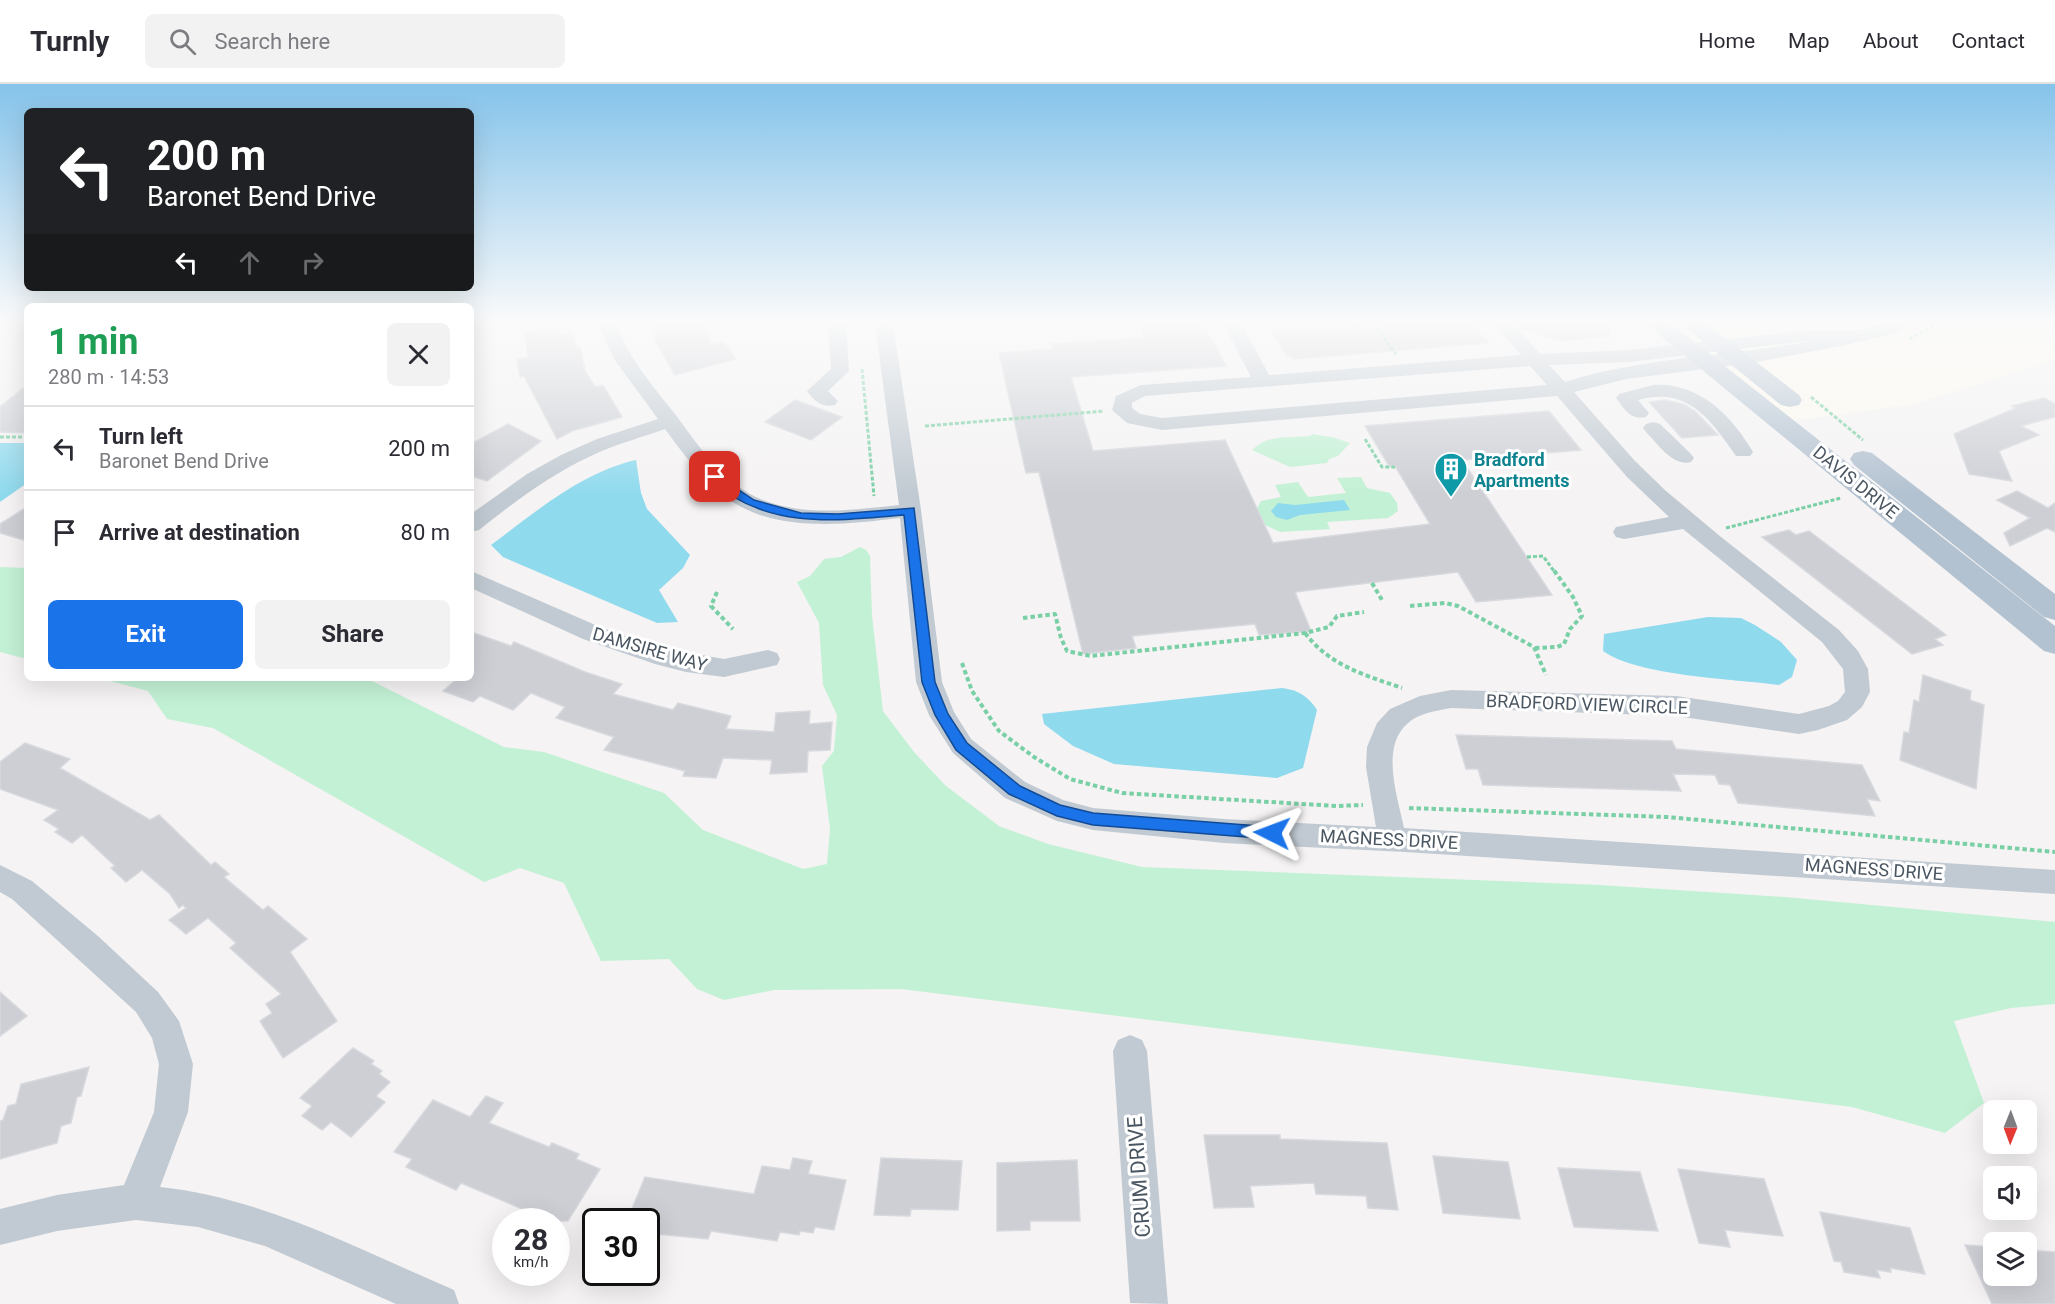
<!DOCTYPE html>
<meta charset="utf-8">
<style>
:root{--surface:#fff;--page:#f2f2f3;--text:#2b2b33;--muted:#7c7c81;--line:#e1e1e2;--accent:#1a73e8}
body{margin:0;font-family:Roboto,sans-serif;background:var(--page);color:var(--text);height:100vh;display:flex;flex-direction:column;font-size:22px;white-space:nowrap}
*{box-sizing:border-box;margin:0}
p{font-size:20px;color:var(--muted)}
.icon{flex:none;width:33px;height:33px;fill:none;stroke:currentColor;stroke-width:2;stroke-linecap:round;stroke-linejoin:round}
.map{position:relative;flex:1;overflow:hidden}
.side{position:absolute;left:24px;top:219px;width:450px;height:378px;display:flex;flex-direction:column;background:var(--surface);border-radius:9px;box-shadow:0 6px 24px #0002}
.side>*{flex:none}
.hud{position:absolute;left:24px;top:24px;width:450px;height:183px;border-radius:9px;box-shadow:0 6px 24px #0002;background:#202124;color:#fff;overflow:hidden}
.needle{width:39px;rotate:181deg}
.controls{position:absolute;left:1983px;top:1016px;display:grid;gap:12px}
.controls a{display:grid;place-items:center;width:54px;height:54px;border-radius:9px;background:var(--surface);box-shadow:0 6px 24px #0002;font-size:30px}
.speed{position:absolute;left:492px;top:1124px;display:flex;gap:12px;font-size:30px;font-weight:700;text-align:center}
.speed>*{display:grid;place-content:center;width:78px;height:78px;border-radius:50%;background:var(--surface);box-shadow:0 6px 24px #0002;line-height:1}
.speed small{font-size:15px;font-weight:400}
.speed .limit{border:3px solid #111;border-radius:9px;background:#fff;color:#111}
.pin{position:absolute;display:grid;place-items:center;width:51px;height:51px;color:#fff;margin:-26px;border-radius:12px;box-shadow:0 3px 9px #0006}
.me{position:absolute;width:66px;margin:-33px;rotate:273deg;stroke-linejoin:round;filter:drop-shadow(0 0 4px #0008)}
.turn{display:flex;align-items:center;gap:21px;height:126px;padding:0 24px;font-size:27px}
.turn .icon{width:78px;height:78px;stroke-width:2.5}
.turn b{display:block;font-size:42px;line-height:51px}
.lanes{display:flex;align-items:center;height:57px;padding:0 24px;background:#0003;justify-content:center;gap:30px;direction:ltr}
.lanes .off{opacity:.35}
.round{display:grid;place-items:center;flex:none;width:63px;height:63px;border-radius:9px;background:var(--page)}
.head{display:flex;align-items:center;justify-content:space-between;height:102px;padding:0 24px}
h1{font-size:36px;font-weight:700;line-height:45px;color:#1e9e55}
.cta{display:flex;gap:12px;margin-top:auto;padding:12px 24px}
.cta a{flex:1;height:69px;border-radius:9px;background:var(--accent);color:#fff;font-size:24px;font-weight:700;line-height:69px;text-align:center}
.cta a+a{background:var(--page);color:var(--text)}
ul{padding:0;list-style:none}
li{display:flex;align-items:center;gap:18px;height:84px;padding:0 24px;border-top:2px solid var(--line)}
li div{flex:1}
li b{display:block;font-size:22px}
li em{font-style:normal}
header{display:flex;align-items:center;gap:36px;box-sizing:border-box;height:84px;padding:0 30px;background:var(--surface);border-bottom:2px solid var(--line)}
header strong{font-size:28px}
nav{display:flex;gap:33px;margin-inline-start:auto;font-size:21px}
.search{width:420px;height:54px;background:var(--page);display:flex;align-items:center;gap:15px;box-sizing:border-box;padding:0 21px;border-radius:9px;color:var(--muted);font-size:22px}
.map>svg:first-child{display:block}
.commercial{fill:#fdf9ef}
.green{fill:#c3f1d5}
.water{fill:#90daee}
.building{fill:#cdcfd5;stroke:#d7d9de;stroke-width:1.5}
.lines{fill:none;stroke-linecap:round;stroke-linejoin:round}
.path-far1{stroke:#7ad0a6;stroke-width:3;stroke-dasharray:4 2;stroke-linecap:butt}
.path{stroke:#7ad0a6;stroke-width:4;stroke-dasharray:4.5 3;stroke-linecap:butt}
.minor{fill:#c1cad2;fill-rule:evenodd}
.major{fill:#b3c2d1;fill-rule:evenodd}
.route{fill:#1a73e8;stroke:#114b97;stroke-width:1.5}
.labels{text-anchor:middle;dominant-baseline:central;stroke-width:6;stroke-linejoin:round;paint-order:stroke}
.culture-label{font-size:18px;font-weight:bold;fill:#0d838f;stroke:#fff;text-anchor:start}
.street-label{font-size:18px;fill:#4a5661;stroke:#fff}
.near-street-label{font-size:21px;fill:#4a5661;stroke:#fff}
</style>
<header>
<strong>Turnly</strong>
<div class="search"><svg class="icon" aria-label="search" viewBox="0 0 24 24"><circle cx="10" cy="10" r="6"/><path d="M15 15l6 6"/></svg>Search here</div>
<nav><a>Home</a><a>Map</a><a>About</a><a>Contact</a></nav>
</header>
<div class="map">
<svg width="2055" height="1220" viewBox="0 0 2055 1220">
<rect width="100%" height="100%" fill="#f5f3f3"/>
<polygon class="commercial" points="1667,239 2055,239 2055,276 1915,320 1791,337"/>
<g class="green">
<path d="M1312 350 1332 353 1350 359 1338 372 1329 375 1327 379 1290 383 1252 366C1268 350 1288 354 1310 352Z"/>
<polygon points="1361,393 1367,404 1390,409 1397,419 1398,427 1388,434 1327,438 1330,445 1280,448 1265,441 1257,425 1261,417 1281,413 1275,401 1298,398 1308,413 1346,409 1337,394"/>
<polygon points="860,463 866,466 870,472 872,532 883,627 914,668 946,702 999,742 1048,760 1142,783 1600,801 1785,813 2055,838 2055,920 2011,924 1954,937 1984,1019 1945,1049 1852,1023 901,905 774,906 724,916 697,905 669,875 601,877 564,799 520,784 484,798 213,644 167,635 148,607 99,594 366,594 504,663 544,668 664,709 703,746 803,785 827,780 830,745 822,682 834,667 837,631 823,601 819,539 797,498 810,492 824,475 841,473"/>
<polygon points="0,483 27,484 27,575 0,568"/>
</g>
<g class="water">
<polygon points="0,359 27,359 27,399 0,418"/>
<path d="M636 376 641 409 647 425 690 471 683 484 659 506 678 538 657 539 503 473 491 461C534 429 582 388 636 376Z"/>
<polygon points="1344,416 1350,426 1300,431 1287,436 1276,433 1271,427 1278,419 1295,421"/>
<path d="M1708 533 1741 534 1755 541 1781 558 1797 576 1792 593 1779 601C1734 595 1638 592 1603 567L1604 550Z"/>
<path d="M1282 604C1298 606 1308 612 1317 626L1303 684 1277 694 1114 680 1073 662 1044 640 1042 630Z"/>
</g>
<g class="building">
<polygon points="665,239 702,239 712,261 724,258 736,275 675,291 654,254 657,253 653,242"/>
<polygon points="1139,239 1203,239 1226,282 1071,293 1093,367 1225,356 1273,459 1430,440 1395,382 1389,382 1365,342 1549,327 1581,366 1462,376 1552,511 1476,518 1458,488 1295,508 1311,547 1259,551 1255,540 1132,552 1136,564 1083,570 1039,388 1026,389 999,269 1053,265 1051,260 1144,254"/>
<polygon points="1386,239 1471,239 1489,259 1295,275 1286,271 1272,248 1359,241 1378,249"/>
<polygon points="1519,239 1610,239 1610,252 1562,257 1520,244"/>
<polygon points="559,243 560,250 573,248 577,264 580,263 585,287 595,303 603,301 622,333 572,347 557,355 524,292 520,293 517,275 528,273 525,249"/>
<polygon points="27,301 27,349 0,348 0,323"/>
<polygon points="2044,314 2055,320 2055,333 2021,342 2039,351 1999,367 2012,397 1969,390 1954,350 2016,324 2012,322"/>
<polygon points="795,316 842,333 811,356 765,338"/>
<polygon points="1665,316 1683,320 1695,327 1718,351 1682,354 1649,318"/>
<polygon points="508,340 541,357 487,397 471,392 471,360"/>
<polygon points="2017,407 2048,424 2055,419 2055,448 2047,444 2010,462 2004,449 2030,434 1997,416"/>
<polygon points="27,423 27,457 0,449 0,440"/>
<polygon points="1789,446 1796,451 1809,447 1946,551 1935,555 1943,561 1912,570 1762,453"/>
<polygon points="471,548 511,562 514,558 585,588 622,600 613,610 673,626 678,619 731,632 726,645 774,648 776,629 810,627 809,640 832,638 830,666 808,667 807,688 770,690 772,676 723,674 716,694 683,692 685,687 604,666 614,653 556,634 565,623 531,609 513,626 480,612 473,618 443,607 458,594 471,594"/>
<polygon points="1923,591 1971,607 1970,616 1984,621 1976,705 1900,676 1904,648 1909,649 1914,616 1919,618"/>
<polygon points="1456,651 1672,657 1676,665 1862,681 1880,717 1867,715 1875,732 1738,719 1730,701 1719,700 1715,691 1673,690 1681,707 1483,701 1478,685 1466,685"/>
<polygon points="25,659 70,675 60,684 150,736 159,731 211,781 215,778 229,790 224,793 263,826 268,822 307,855 290,868 337,937 283,974 260,937 272,929 266,920 281,910 230,864 236,859 208,834 186,850 169,836 186,824 183,821 179,824 170,810 142,786 126,798 111,784 115,782 82,751 72,759 55,748 59,745 44,736 58,726 0,705 0,678"/>
<polygon points="0,908 27,932 0,952"/>
<polygon points="353,964 374,977 371,980 382,987 379,990 390,998 376,1012 385,1018 351,1053 331,1038 322,1046 302,1032 312,1022 300,1014"/>
<polygon points="89,983 81,1012 77,1013 71,1039 61,1042 57,1059 0,1075 0,1037 3,1036 8,1022 16,1020 21,1000"/>
<polygon points="486,1012 503,1019 489,1039 549,1063 552,1059 579,1070 576,1075 600,1085 568,1137 529,1137 534,1130 461,1099 456,1106 406,1083 412,1075 394,1068 433,1016 470,1033"/>
<polygon points="1204,1051 1280,1051 1280,1055 1387,1059 1398,1126 1368,1124 1366,1112 1316,1110 1314,1099 1250,1102 1254,1123 1214,1124"/>
<polygon points="1433,1072 1508,1078 1520,1135 1443,1129"/>
<polygon points="793,1074 812,1077 808,1090 846,1096 834,1146 815,1143 813,1149 800,1147 799,1151 780,1148 777,1157 711,1147 708,1155 646,1149 646,1137 627,1137 645,1093 754,1110 762,1082 790,1086"/>
<polygon points="881,1074 962,1077 958,1126 911,1125 910,1132 874,1131"/>
<polygon points="1077,1076 1080,1137 1030,1137 1030,1146 997,1147 997,1079"/>
<polygon points="1558,1084 1640,1088 1658,1147 1574,1143"/>
<polygon points="1678,1085 1764,1095 1783,1152 1725,1146 1730,1163 1699,1159"/>
<polygon points="1820,1128 1910,1144 1925,1190 1890,1184 1891,1188 1877,1186 1880,1194 1844,1188 1841,1178 1834,1177"/>
<polygon points="1965,1161 1994,1163 1994,1191 2026,1191 2026,1166 2055,1168 2055,1220 1992,1220"/>
</g>
<g class="lines">
<g class="path-far1">
<polyline points="1373,239 1396,270"/>
<polyline points="1909,255 1938,239"/>
<polyline points="862,285 874,412"/>
<polyline points="1811,313 1863,356"/>
<polyline points="925,342 1104,327"/>
<polyline points="0,353 27,353"/>
<polyline points="1365,355 1382,383 1395,383"/>
<polyline points="1726,444 1841,414"/>
<polyline points="1527,473 1543,472 1554,487"/>
</g>
<g class="path">
<polyline points="1372,499 1382,516"/>
<polyline points="717,508 711,522 733,545"/>
<polyline points="1410,522 1445,519 1458,522 1534,563 1546,591"/>
<polyline points="1023,534 1055,530 1061,554 1067,567 1091,572 1305,549 1329,543 1337,532 1364,528"/>
<path d="M1305 549C1330 582 1365 591 1402 604"/>
<polyline points="1535,564 1557,563 1564,560 1570,545 1582,532 1573,513 1553,485"/>
<polyline points="962,579 972,607 999,647 1034,673 1070,695 1122,709 1336,722 1363,721"/>
<polyline points="1409,724 1667,733 2055,768"/>
</g>
<g class="minor">
<path d="M598 239H616C629 276 655 304 678 334 695 357 712 382 735 400 781 436 844 427 899 421L875 239H893L921 426 942 598 954 628 971 655 1025 698 1063 716 1093 724 1224 735 1376 743 1366 683 1367 663 1377 639 1390 625 1420 612 1451 606 1676 612 1799 630 1829 622 1838 617 1845 608 1843 585 1822 558 1683 445 1624 455 1616 453 1613 448 1616 443 1669 433 1627 393 1557 312 1162 346 1127 339 1112 326 1116 312 1141 301 1251 293 1223 239H1241L1269 291 1521 271 1494 239H1513L1540 270 1629 266 1808 246H1858L1888 239H1910L1896 249 1846 261 1751 279 1626 295 1574 308 1635 377 1666 407 1721 453 1839 546 1858 567 1868 585 1870 608 1862 623 1847 636 1818 646 1799 650 1676 632 1451 624C1436 627 1418 629 1407 640 1380 664 1398 714 1404 744L2055 786V810L1405 768 1224 759 1093 746 1057 737 1005 714 953 669 929 631 916 598 900 434C841 441 768 450 719 408 698 390 681 367 665 345 641 354 615 360 591 372 550 391 514 418 479 446L471 448V430L527 390 561 371 597 355 658 335 614 275ZM1816 256C1734 272 1644 273 1565 298L1549 281 1629 278ZM1530 282 1547 301 1162 334 1140 330 1132 324V319L1145 312Z"/>
<path d="M828 239H846L849 287 828 307 838 317 835 321C822 324 814 317 807 307L831 285Z"/>
<path d="M1653 301C1699 298 1731 331 1753 368L1750 372H1736C1711 336 1688 302 1638 316L1649 329 1646 333C1631 337 1624 325 1616 314L1619 310Z"/>
<path d="M1653 338 1660 340 1691 370 1694 374 1691 378C1673 383 1658 360 1646 348L1643 344 1646 340Z"/>
<polygon points="471,487 600,543 657,563 724,575 768,566 777,569 780,575 777,581 724,593 686,588 655,580 583,555 471,504"/>
<path d="M0 781 32 797 99 853 158 908 179 937 193 980 188 1028 160 1103C264 1114 358 1165 454 1206L459 1220H396L265 1162 198 1143 136 1136 57 1147 0 1161V1125L57 1111 124 1101 154 1028 159 980 152 954 136 928 12 815 0 808Z"/>
<polygon points="1130,951 1142,956 1147,967 1168,1220 1130,1219 1113,967 1118,956"/>
</g>
<g class="major">
<polygon points="1645,239 1670,239 2055,542 2055,570 2044,567"/>
<polygon points="1680,239 1706,239 1799,311 1802,316 1799,321 1790,323 1781,321"/>
<polygon points="1863,367 1872,369 2055,510 2055,536 2044,533 1854,381 1850,375 1854,369"/>
</g>
</g>
<linearGradient id="sky" x2="0" y2="1"><stop stop-color="#85c3ea"/><stop offset="0.58" stop-color="#fafafa"/><stop offset="1" stop-color="#fafafa" stop-opacity="0"/></linearGradient>
<rect width="2055" height="410" fill="url(#sky)"/>
<path class="route" d="M715 390 754 416 801 429 838 430 914 424 935 598 948 630 967 659 1020 702 1060 721 1093 729 1272 743 1277 745 1280 749 1277 753 1272 755 1093 741 1057 732 1009 710 956 666 935 631 922 598 904 431C836 437 766 446 711 396V391Z"/>
<defs>
<g id="building-pin" transform="scale(1.725)"><path d="M0 17L-7.5 6A9.5 9.5 0 1 1 7.5 6Z" fill="#0f9aa8" stroke="#fff"/><path d="M-4-6H4V6H1V3H-1V6H-4ZM-2.5-4.3h1.7v1.8h-1.7ZM.8-4.3h1.7v1.8H.8ZM-2.5-1h1.7V.8h-1.7ZM.8-1h1.7V.8H.8Z" fill="#fff"/></g>
</defs>
<g fill-rule="evenodd">
<use href="#building-pin" x="1451" y="385"/>
</g>
<g class="labels">
<g class="culture-label">
<text x="1474" y="375">Bradford<tspan x="1474" dy="21">Apartments</tspan></text>
</g>
<g class="street-label">
<text transform="translate(1856 398) rotate(39)">DAVIS DRIVE</text>
<text transform="translate(650 565) rotate(16)">DAMSIRE WAY</text>
<text transform="translate(1587 620) rotate(2)">BRADFORD VIEW CIRCLE</text>
<text transform="translate(1389 755) rotate(3)">MAGNESS DRIVE</text>
<text transform="translate(1874 785) rotate(4)">MAGNESS DRIVE</text>
</g>
<g class="near-street-label">
<text transform="translate(1139 1093) rotate(-94)">CRUM DRIVE</text>
</g>
</g>
</svg>
<div class="controls">
<a><svg class="needle" viewBox="-14 -14 28 28"><path d="M0-13l5 13h-10z" fill="#e53935"/><path d="M0 13l5-13h-10z" fill="#7c7c81"/></svg></a>
<a><svg class="icon" aria-label="sound" viewBox="0 0 24 24"><path d="M4 9h4l5-4v14l-5-4H4zM17 9q2 3 0 6"/></svg></a>
<a><svg class="icon" aria-label="layers" viewBox="0 0 24 24"><path d="M12 4l9 5-9 5-9-5zM3 14l9 5 9-5"/></svg></a>
</div>
<div class="speed"><div>28<small>km/h</small></div><div class="limit">30</div></div>
<div class="pin" style="left:715px;top:393px;background:#d93025"><svg class="icon" aria-label="arrive" viewBox="0 0 24 24"><path d="M6 21V4h12l-3 4 3 4H6"/></svg></div>
<svg class="me" style="left:1272px;top:749px" viewBox="-20 -20 40 40"><path d="M0-17L14 15 0 8-14 15z" fill="#1a73e8" stroke="#fff" stroke-width="4"/></svg>
<div class="hud">
<div class="turn"><svg class="icon" aria-label="left" viewBox="0 0 24 24"><path d="M17 20v-9H6M10 6l-5 5 5 5"/></svg><div><b>200 m</b>Baronet Bend Drive</div></div>
<div class="lanes"><svg class="icon" aria-label="left" viewBox="0 0 24 24"><path d="M17 20v-9H6M10 6l-5 5 5 5"/></svg><svg class="icon off" aria-label="ahead" viewBox="0 0 24 24"><path d="M12 20V5M6 11l6-6 6 6"/></svg><svg class="icon off" aria-label="right" viewBox="0 0 24 24"><path d="M7 20v-9h11M14 6l5 5-5 5"/></svg></div>
</div>
<section class="side">
<div class="head"><div><h1>1 min</h1><p>280 m · 14:53</p></div><a class="round"><svg class="icon" aria-label="close" viewBox="0 0 24 24"><path d="M6 6l12 12M18 6L6 18"/></svg></a></div>
<ul>
<li><svg class="icon" aria-label="left" viewBox="0 0 24 24"><path d="M17 20v-9H6M10 6l-5 5 5 5"/></svg><div><b>Turn left</b><p>Baronet Bend Drive</p></div><em>200 m</em></li>
<li><svg class="icon" aria-label="arrive" viewBox="0 0 24 24"><path d="M6 21V4h12l-3 4 3 4H6"/></svg><div><b>Arrive at destination</b></div><em>80 m</em></li>
</ul>
<div class="cta"><a>Exit</a><a>Share</a></div>
</section>
</div>
